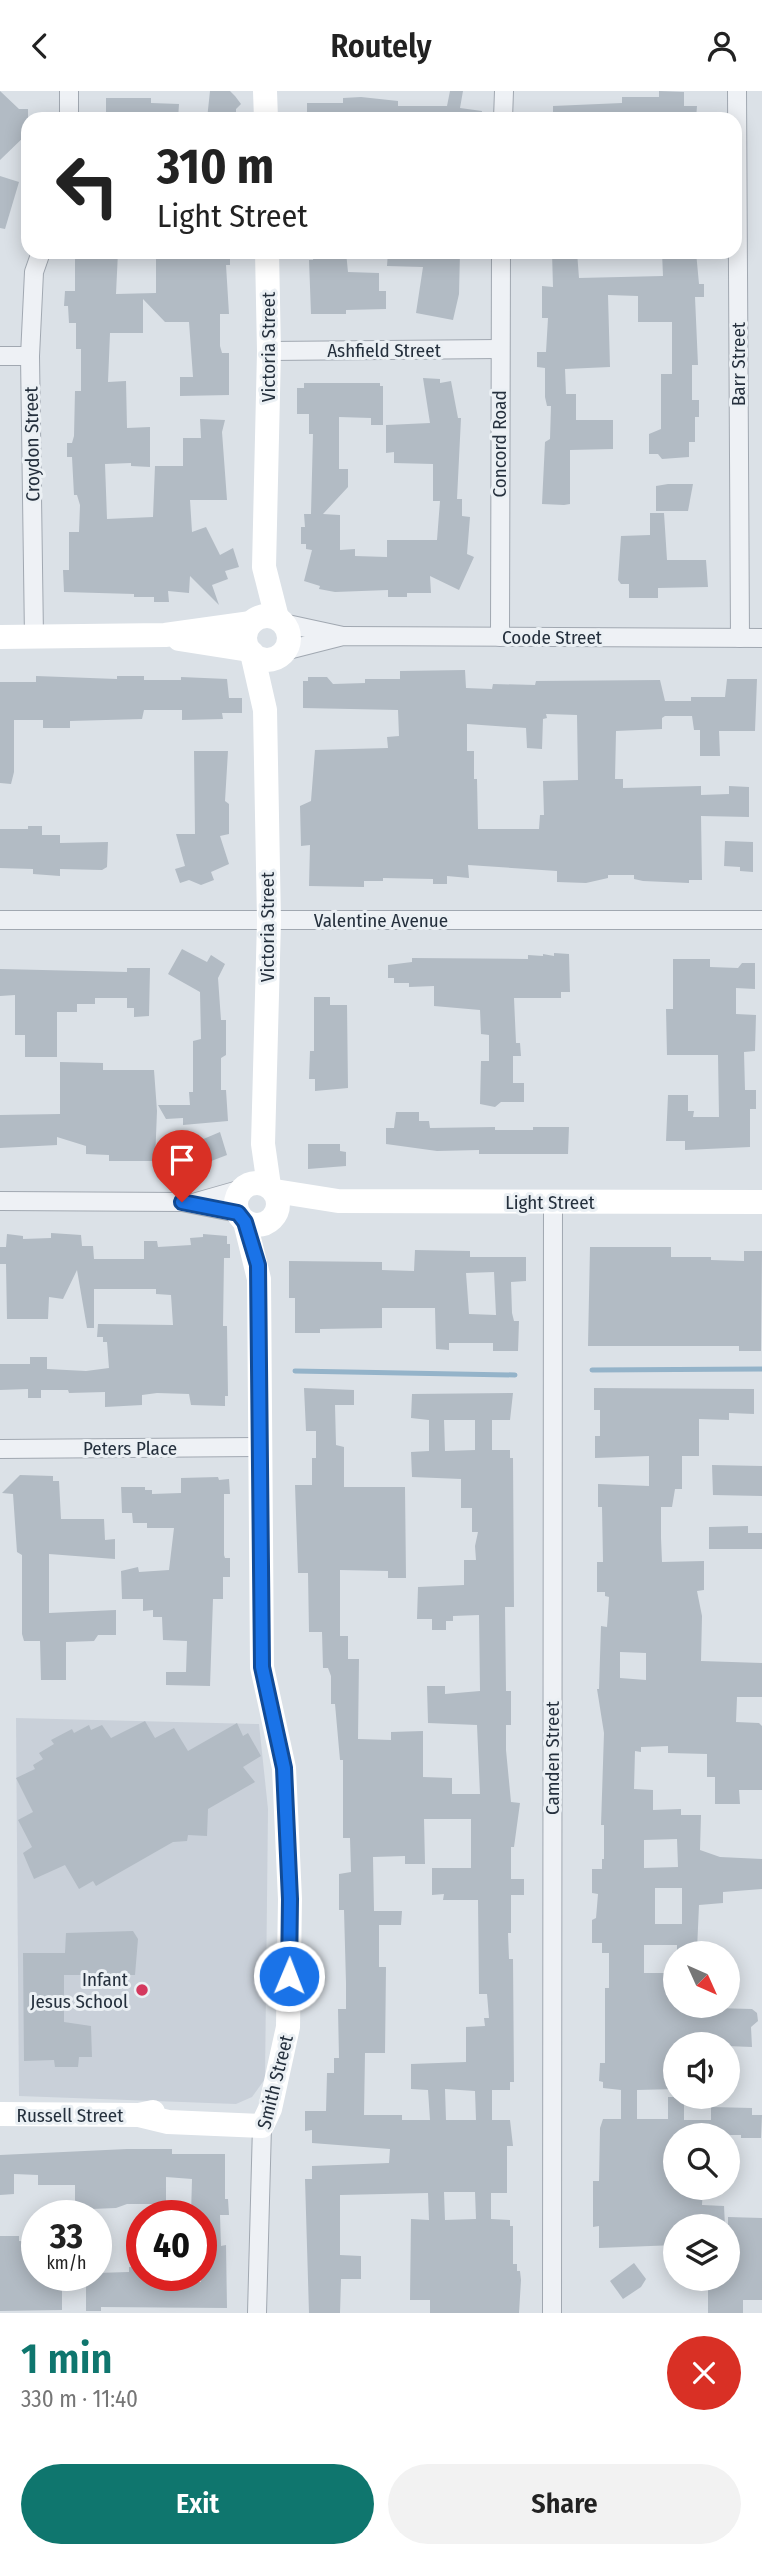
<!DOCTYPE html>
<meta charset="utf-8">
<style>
:root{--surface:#fff;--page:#f2f2f2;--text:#222;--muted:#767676;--accent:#0f766e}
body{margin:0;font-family:"Fira Sans Condensed",sans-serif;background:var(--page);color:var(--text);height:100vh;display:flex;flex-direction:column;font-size:26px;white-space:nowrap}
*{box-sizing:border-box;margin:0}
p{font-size:23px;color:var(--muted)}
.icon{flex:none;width:38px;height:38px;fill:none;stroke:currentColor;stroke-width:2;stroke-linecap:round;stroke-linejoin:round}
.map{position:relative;height:2222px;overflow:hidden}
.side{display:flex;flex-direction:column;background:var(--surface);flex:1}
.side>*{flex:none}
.banner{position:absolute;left:21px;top:21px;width:721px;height:147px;border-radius:21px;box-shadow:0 4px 18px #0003;background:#fff;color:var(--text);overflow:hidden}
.needle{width:46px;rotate:135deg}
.controls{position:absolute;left:663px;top:1850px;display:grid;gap:14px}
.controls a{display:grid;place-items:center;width:77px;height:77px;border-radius:50%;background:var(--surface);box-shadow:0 4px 18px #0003;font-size:35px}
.speed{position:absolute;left:21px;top:2109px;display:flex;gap:14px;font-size:35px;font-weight:700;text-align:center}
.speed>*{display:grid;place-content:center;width:91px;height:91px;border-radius:50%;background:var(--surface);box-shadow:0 4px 18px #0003;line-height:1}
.speed small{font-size:18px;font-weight:400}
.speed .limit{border:10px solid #d22;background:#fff;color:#111}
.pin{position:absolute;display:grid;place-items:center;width:60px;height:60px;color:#fff;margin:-72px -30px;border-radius:50% 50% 50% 0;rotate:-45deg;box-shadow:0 0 7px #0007}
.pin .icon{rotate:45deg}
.me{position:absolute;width:77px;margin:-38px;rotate:1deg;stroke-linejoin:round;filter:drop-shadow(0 0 5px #0008)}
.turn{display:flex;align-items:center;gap:24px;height:147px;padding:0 21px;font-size:32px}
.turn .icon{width:91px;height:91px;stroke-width:2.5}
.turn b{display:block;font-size:49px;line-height:60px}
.round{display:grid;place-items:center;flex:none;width:74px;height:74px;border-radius:37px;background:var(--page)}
.summary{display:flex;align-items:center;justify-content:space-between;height:119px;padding:0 21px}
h1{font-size:42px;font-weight:600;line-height:52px;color:var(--accent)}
.button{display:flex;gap:14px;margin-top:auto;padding:14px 21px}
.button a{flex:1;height:80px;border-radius:42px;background:var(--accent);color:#fff;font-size:28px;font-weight:600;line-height:80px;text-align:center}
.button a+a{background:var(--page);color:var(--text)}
header{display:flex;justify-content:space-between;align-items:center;height:91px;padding:0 21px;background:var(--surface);font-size:32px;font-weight:600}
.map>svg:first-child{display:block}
.built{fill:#c9d0d9}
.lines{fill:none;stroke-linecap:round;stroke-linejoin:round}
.stream{stroke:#94b3c9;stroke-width:5}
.building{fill:#b2bbc4;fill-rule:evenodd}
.street-casing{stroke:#a1a8b1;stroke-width:20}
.street{stroke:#eef1f5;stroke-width:18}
.secondary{stroke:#fff;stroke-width:24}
.route-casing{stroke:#114b97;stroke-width:18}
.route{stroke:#1a73e8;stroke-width:12}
.poi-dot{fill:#d4385e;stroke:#ebf0f4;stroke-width:2.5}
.labels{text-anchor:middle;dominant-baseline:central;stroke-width:6;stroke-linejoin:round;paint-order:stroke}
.street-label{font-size:19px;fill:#25303d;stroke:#ebf0f4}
.poi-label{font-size:19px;fill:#25303d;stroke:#ebf0f4;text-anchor:end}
</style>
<header><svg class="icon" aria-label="back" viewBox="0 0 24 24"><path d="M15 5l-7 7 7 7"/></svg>Routely<svg class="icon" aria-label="person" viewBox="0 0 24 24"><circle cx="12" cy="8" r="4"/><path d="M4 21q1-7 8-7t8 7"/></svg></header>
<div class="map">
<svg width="762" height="2222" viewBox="0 0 762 2222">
<rect width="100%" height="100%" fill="#dbe1e7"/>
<polygon class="built" points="16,1627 259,1633 268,1718 265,1988 252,2006 236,2013 19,2005"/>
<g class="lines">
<g class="stream">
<polyline points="592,1279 762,1278"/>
<polyline points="295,1280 515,1284"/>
</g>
</g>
<g class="building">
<polygon points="0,0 19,18 28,18 28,42 0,69"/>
<polygon points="210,0 230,0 235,5 241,13 236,18 236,28 207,28"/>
<polygon points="450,0 463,0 460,17 482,20 481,28 307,28 307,12 343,12 343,7 361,6 398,10 398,15 447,15"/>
<polygon points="659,0 684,1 684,15 697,15 696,28 553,28 553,15 622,12 622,6 659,6"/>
<polygon points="106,7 151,7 151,12 179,13 178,28 106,28"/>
<polygon points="0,85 19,91 5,138 0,137"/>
<polygon points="75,161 118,161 116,203 156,202 156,161 230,161 230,174 226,174 229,223 220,223 220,255 222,262 229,262 229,304 180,305 180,286 193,286 189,231 165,231 143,208 143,242 110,242 108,291 126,290 127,337 150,336 150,376 131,375 131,372 105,373 107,428 153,426 155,375 183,375 183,347 201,347 200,328 225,329 222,341 227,409 190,409 192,441 206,436 220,464 233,457 239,476 225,480 228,488 212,494 219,514 190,485 189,502 168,500 169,511 154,511 154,506 134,506 134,503 64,501 63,479 69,479 69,441 79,441 80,414 77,404 74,404 72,366 67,366 67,352 72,352 74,345 75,300 81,300 81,258 76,258 76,232 69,232 68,215 64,215 65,200 75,200"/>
<polygon points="314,161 346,161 348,181 379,182 379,200 386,200 386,218 346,219 346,223 311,223 309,169 313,169"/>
<polygon points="388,161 460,161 459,203 453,229 416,222 423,176 387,175"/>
<polygon points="552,161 577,161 579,187 663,185 662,161 696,161 699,193 704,193 704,206 695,206 698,274 692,274 692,309 699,309 699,326 695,326 695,351 689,351 689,366 662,368 658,363 649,363 649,343 661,338 661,283 672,283 672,231 638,231 638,205 608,204 610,276 565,278 566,303 576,303 576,329 613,329 613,358 570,359 570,413 564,414 542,413 545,351 550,348 551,315 547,315 545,306 545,277 537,276 537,261 546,261 548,227 542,227 542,195 553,196"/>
<polygon points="423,287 440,288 440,292 451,290 458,327 461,327 457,408 462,408 462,425 470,426 467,463 474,466 459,499 430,485 431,502 407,502 407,506 388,506 388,499 335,501 319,498 320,495 304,490 312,459 306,458 306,453 301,453 301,436 305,436 304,423 311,423 313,343 309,343 309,323 297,323 297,297 304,297 304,292 380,292 380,295 383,295 383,334 371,334 371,327 339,326 339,378 348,378 348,396 323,423 340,424 340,459 355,458 355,465 387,466 387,449 437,449 440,410 433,410 433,373 394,372 394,361 386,362 386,334 430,332"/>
<polygon points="668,393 693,393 688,420 656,420 656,395"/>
<polygon points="650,422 664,422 667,469 706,469 708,496 658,497 658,507 629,507 629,493 621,493 618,489 621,445 650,444"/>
<path d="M465 579 466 597 492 598 493 593 535 594 536 590 660 589 665 610H691V606H725L727 588H757L755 640H719L720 665H700V639H694L692 625H665L662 627V638L616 640 615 688H623V697L701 695V704L729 703V695L749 696V726L701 725 702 789H689V792L643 790 634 788V784H608V787L586 792 557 791V780L468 774 469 787 447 785V793H433V788L383 787V790H364V796L309 795 310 754 301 755 300 715 311 710 315 659 388 657 387 646 399 645 398 619 303 617V590H308V586H327L333 593 365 592V588H400V580ZM546 623 577 624 578 689 543 690 544 724H540L539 738H478L477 688H474V660H467V633L526 637 527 657 542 658 543 628 547 627Z"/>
<polygon points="36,585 117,588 117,585 144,585 144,589 181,589 181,586 227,588 229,607 242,607 242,622 222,622 223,628 182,629 182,619 144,619 142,628 70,630 70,637 43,637 43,629 14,629 14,681 11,693 0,692 0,591 36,591"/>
<polygon points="194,660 228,660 225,710 229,713 229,743 220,745 229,773 211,781 214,789 201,794 189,789 180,792 175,778 185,775 176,743 195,743"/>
<polygon points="28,735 42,735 42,744 60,744 60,752 108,751 107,776 102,779 60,778 60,785 33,783 33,778 0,777 0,738 28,738"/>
<polygon points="725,750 753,751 753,781 740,780 740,776 724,775"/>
<polygon points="182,858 207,871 211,864 225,873 218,887 221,929 226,929 226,964 221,967 221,999 226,999 228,1030 183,1034 183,1027 166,1028 158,1014 190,1014 189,1001 193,1001 193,950 201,948 200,901 168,883"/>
<polygon points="554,862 569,863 570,901 561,901 561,907 514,907 516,952 520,952 521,965 513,965 513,992 524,992 524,1011 501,1011 495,1016 480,1013 481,970 489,970 489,944 481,943 480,919 434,915 434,895 409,896 409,892 394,892 394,887 388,887 388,874 412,871 412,867 528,868 528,864 543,865 543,863 554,865"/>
<polygon points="673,868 710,868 710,876 738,877 742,872 755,872 755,898 736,897 736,923 756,924 755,960 744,961 745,999 756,999 756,1018 750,1018 750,1056 685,1059 685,1050 666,1050 668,1004 688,1004 688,1020 694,1020 693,1026 719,1026 718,964 667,964 666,918 673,918"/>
<polygon points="127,877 150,877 149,925 134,926 134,917 127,917 127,907 95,907 95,913 77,913 77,921 57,921 57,966 25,966 25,944 15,944 15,904 0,905 0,878 127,881"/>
<polygon points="314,906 330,906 330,914 347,914 348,997 315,1000 315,988 309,988 310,960 314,960"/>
<polygon points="60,971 103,972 103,979 154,979 157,1020 155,1070 109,1070 109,1064 86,1063 86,1055 57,1046 57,1054 0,1057 0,1024 60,1023"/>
<polygon points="396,1021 419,1021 419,1030 429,1030 430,1037 495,1036 495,1039 533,1039 533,1036 569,1036 568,1063 479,1063 479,1059 437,1060 386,1053 386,1037 394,1037"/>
<polygon points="220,1041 227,1064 206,1072 204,1066 187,1070 182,1057"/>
<polygon points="308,1053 340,1053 340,1060 346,1061 346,1075 308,1078"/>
<polygon points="51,1142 81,1144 82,1155 93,1155 94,1168 144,1168 144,1150 157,1150 158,1156 191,1154 190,1147 203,1146 203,1143 227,1145 227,1153 230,1153 230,1167 224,1167 223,1235 227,1235 228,1305 225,1305 225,1315 191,1314 189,1303 157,1302 142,1304 142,1314 105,1316 105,1301 69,1302 68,1299 41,1299 41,1307 28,1307 28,1298 0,1299 0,1273 30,1273 30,1266 47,1266 47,1278 86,1280 109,1277 107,1251 103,1251 103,1246 97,1246 98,1233 173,1234 171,1204 156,1203 156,1198 94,1198 94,1237 87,1237 77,1179 63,1208 49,1206 48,1228 7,1228 6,1173 0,1173 0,1156 6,1156 7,1143 23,1145 23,1148 51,1147"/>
<polygon points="590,1156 671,1156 671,1166 711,1166 711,1169 744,1170 744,1160 762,1160 761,1260 739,1260 739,1255 588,1255"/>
<path d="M415 1159 470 1160V1166H526V1190L511 1191 512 1222 514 1230H519L518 1260H493V1252H449V1259L436 1258 435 1217H382V1237L320 1238V1242H295V1207H289V1170L382 1171V1179L414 1180ZM494 1181 496 1224 469 1223 466 1182Z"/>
<path d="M304 1297 354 1299V1314H335L336 1354 344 1356V1396H405L406 1487H388V1480L340 1479V1545H348V1568H359L358 1648 391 1649V1641L423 1640V1686L452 1687V1703H480L477 1634 428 1632 427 1595H445V1603L480 1600 479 1524 453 1525V1530H446V1539H432V1528H417L418 1496 464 1494V1469H476L475 1455 478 1441H472V1417H461V1388L412 1386 411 1361 429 1360V1329L411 1327 412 1303 513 1302 510 1329H492V1359H510V1367H513L514 1516H505L506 1600H511V1634H506V1659L511 1711 520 1712 514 1756H511V1788H524V1804H511V1842H508L509 1868H513L514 1991H510V1999H492V2029H510L513 2055H507V2102H491V2128L510 2129V2135H513V2173H517V2180H520L521 2189 519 2222H430V2209H410L411 2128 429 2129 428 2102 340 2104V2164L361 2165V2188H341L340 2222H309L305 2088H312V2075L389 2072 390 2058 312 2052V2039L305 2040V2020H326L327 1982H334V1967H339L338 1918H346V1892L344 1819H339V1783L351 1781 350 1747H343V1669H340L335 1613H331V1585L328 1577H323L322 1541H309L308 1482H298L295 1394H312V1367H316V1340H306ZM444 1329H475V1359L445 1360ZM424 1728H471V1777H432V1804L444 1803 443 1809H478L479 1903H487L489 1927H484L485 1935 466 1936V1971L411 1973V1998L428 1999 430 2029H402V2024H364L365 1962H385L386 1876H379V1834H401L402 1820H374L373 1766 405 1765V1773H425ZM445 1998 475 2000 476 2029H446ZM444 2101H475L476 2128 445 2129Z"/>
<path d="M594 1297 754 1298V1323L729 1322V1329L699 1328V1365H682V1398H675L672 1416H661V1447L662 1471 704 1470V1499L697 1500 702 1525 701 1570 762 1572V1606H737L736 1631 759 1632 762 1635V1699H739L740 1713H715V1686H707V1663L668 1662V1655L641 1656V1661L635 1660 634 1698 653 1699V1719L681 1718V1724H701L700 1759 720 1766 762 1768V1798L723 1801V1812L699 1814 697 1859H677V1854H644V1882H676V1916L752 1918 757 1922 758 1930 751 1936 752 1956 676 1953V1998L637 1999V2028H668V2006H684V2029H711V2016L752 2017V2024H762L761 2047H741V2044H676V2096H703L702 2114 724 2115 725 2135H676V2154L599 2157V2135L593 2136V2090H599L600 2037 603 2028H621V1999L603 1997V1991L599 1990 600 1972H605V1897H609V1862H602V1852H592V1829L596 1827 598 1803 592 1802V1778H602V1768H604V1734H601L604 1642 597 1598H599L601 1535 607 1536 609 1506 605 1505V1501H597V1471H603L602 1416H598V1393L649 1395V1365L595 1367V1345H600V1319H594ZM620 1561 646 1562V1589L620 1587ZM677 1748 678 1776 644 1777V1749ZM655 1797H682V1833H655Z"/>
<polygon points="712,1374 762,1375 762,1405 713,1404"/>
<polygon points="20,1384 53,1385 53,1390 59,1390 61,1428 104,1428 105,1449 115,1448 115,1468 49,1463 49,1522 116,1519 116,1544 98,1544 94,1550 66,1551 66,1589 41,1589 40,1550 24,1550 22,1543 22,1464 17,1461 13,1403 2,1402"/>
<polygon points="218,1386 219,1389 229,1388 230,1403 224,1403 224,1464 225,1467 230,1467 230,1486 223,1486 223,1508 213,1508 210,1595 166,1594 166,1581 186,1581 187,1550 163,1549 162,1526 153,1526 153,1519 143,1520 143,1508 122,1508 121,1480 138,1476 139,1481 169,1479 174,1437 147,1437 147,1432 133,1432 132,1422 122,1422 121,1396 145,1396 145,1399 152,1399 152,1403 181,1402 181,1387"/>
<polygon points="748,1435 748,1442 762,1442 762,1458 709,1458 709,1436"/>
<polygon points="145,1630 155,1647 174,1637 188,1660 237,1632 243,1645 248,1642 261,1665 243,1676 255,1691 208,1718 207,1745 188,1744 187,1750 173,1751 96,1795 93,1790 79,1798 65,1774 34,1788 23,1762 32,1756 18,1729 33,1721 16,1687 35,1678 33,1674 43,1668 39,1662 54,1653 51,1649 72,1638 74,1642 89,1634 91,1639 102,1634 111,1647"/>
<polygon points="133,1840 138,1848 135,1884 64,1884 64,1931 91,1935 92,1966 79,1966 78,1976 55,1976 54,1969 24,1970 23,1862 65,1862 66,1842"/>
<polygon points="127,2058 172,2058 172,2063 225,2063 225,2108 228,2108 229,2124 220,2124 221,2155 226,2154 227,2217 101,2216 101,2220 86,2220 86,2189 94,2189 96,2182 129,2181 129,2176 142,2177 146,2191 201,2191 201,2124 191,2124 192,2088 166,2086 166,2113 127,2113 116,2117 91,2118 91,2124 75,2124 75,2094 38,2094 38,2084 14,2083 14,2103 0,2104 0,2064"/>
<polygon points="728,2126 762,2127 762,2209 743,2209 743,2222 708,2222 708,2193 713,2193 713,2188 728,2188"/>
<polygon points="0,2145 19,2145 19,2150 37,2151 37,2184 47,2184 47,2193 62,2193 62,2219 0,2220"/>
<polygon points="634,2172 646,2188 641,2196 623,2208 610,2190"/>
</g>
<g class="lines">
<g class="street-casing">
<g id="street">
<polyline points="737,0 740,547"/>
<polyline points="69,28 69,0"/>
<polyline points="503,28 504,0"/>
<polyline points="269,260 499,258"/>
<polyline points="0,265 30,265"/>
<polyline points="283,532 343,545"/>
<polyline points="34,546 30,265 34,181 41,161"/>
<polyline points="500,546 501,161"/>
<polyline points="284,560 343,545 762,547"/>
<polyline points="0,829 762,829"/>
<polyline points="0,1110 182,1111 238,1122"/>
<polyline points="193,1112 242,1098"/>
<polyline points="0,1358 259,1356"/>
<polyline points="257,2222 262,2035"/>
<polyline points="552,2222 553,1111"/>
</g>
</g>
<use href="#street" class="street"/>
<g class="secondary">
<polyline points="265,0 266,28"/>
<polyline points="267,161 269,260 264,476 277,527"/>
<circle cx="267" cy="547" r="22"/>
<polyline points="0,546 165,544 251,532"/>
<polyline points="179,548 249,559"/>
<polyline points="252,562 265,619 269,830 263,1053 269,1095"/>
<circle cx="257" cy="1113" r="21"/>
<polyline points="275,1100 338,1110 762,1111"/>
<polyline points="0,2023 139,2024 153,2021"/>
<polyline points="139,2024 168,2031 262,2035 270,2018 288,1936 290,1808 284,1677 262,1576 259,1188 245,1131"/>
</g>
</g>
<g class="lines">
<g class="route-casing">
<polyline id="route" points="182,1111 238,1122 245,1131 258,1174 262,1576 284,1677 290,1808 289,1885"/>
</g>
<use href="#route" class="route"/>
</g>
<circle class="poi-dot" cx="142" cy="1899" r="7"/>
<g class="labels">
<g class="street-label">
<text transform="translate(268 256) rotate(-90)">Victoria Street</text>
<text x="384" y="259">Ashfield Street</text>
<text transform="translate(738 273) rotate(-90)">Barr Street</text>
<text transform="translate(32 353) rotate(-91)">Croydon Street</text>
<text transform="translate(499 353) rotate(-90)">Concord Road</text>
<text x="552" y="546">Coode Street</text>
<text x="381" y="829">Valentine Avenue</text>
<text transform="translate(267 836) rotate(-90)">Victoria Street</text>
<text x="550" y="1111">Light Street</text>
<text x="130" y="1357">Peters Place</text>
<text transform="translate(552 1667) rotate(-90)">Camden Street</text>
<text transform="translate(275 1991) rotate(-76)">Smith Street</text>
<text x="70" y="2024">Russell Street</text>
</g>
<g class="poi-label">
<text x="128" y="1888">Infant<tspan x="128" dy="22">Jesus School</tspan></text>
</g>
</g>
</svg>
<div class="controls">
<a><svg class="needle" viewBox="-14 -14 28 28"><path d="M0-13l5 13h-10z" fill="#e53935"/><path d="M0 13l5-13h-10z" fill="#767676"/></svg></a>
<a><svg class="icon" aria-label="sound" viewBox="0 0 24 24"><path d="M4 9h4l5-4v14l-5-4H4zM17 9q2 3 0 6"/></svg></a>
<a><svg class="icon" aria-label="search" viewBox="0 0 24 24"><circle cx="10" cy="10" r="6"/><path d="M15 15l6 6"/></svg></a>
<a><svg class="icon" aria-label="layers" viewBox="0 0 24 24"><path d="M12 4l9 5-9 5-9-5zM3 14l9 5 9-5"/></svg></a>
</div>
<div class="speed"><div>33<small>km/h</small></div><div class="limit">40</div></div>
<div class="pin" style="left:182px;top:1111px;background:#d93025"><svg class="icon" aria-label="arrive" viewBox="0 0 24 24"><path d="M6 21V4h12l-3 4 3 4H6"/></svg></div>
<svg class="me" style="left:289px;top:1885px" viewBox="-20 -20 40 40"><circle r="17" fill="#1a73e8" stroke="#fff" stroke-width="3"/><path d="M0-11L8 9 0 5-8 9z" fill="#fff"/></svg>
<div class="banner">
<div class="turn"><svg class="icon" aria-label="left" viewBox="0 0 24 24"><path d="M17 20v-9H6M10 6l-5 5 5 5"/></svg><div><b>310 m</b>Light Street</div></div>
</div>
</div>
<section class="side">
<div class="summary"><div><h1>1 min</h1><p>330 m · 11:40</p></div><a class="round" style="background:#d93025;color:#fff"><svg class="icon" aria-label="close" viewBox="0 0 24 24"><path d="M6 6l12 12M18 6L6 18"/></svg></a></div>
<div class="button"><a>Exit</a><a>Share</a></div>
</section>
